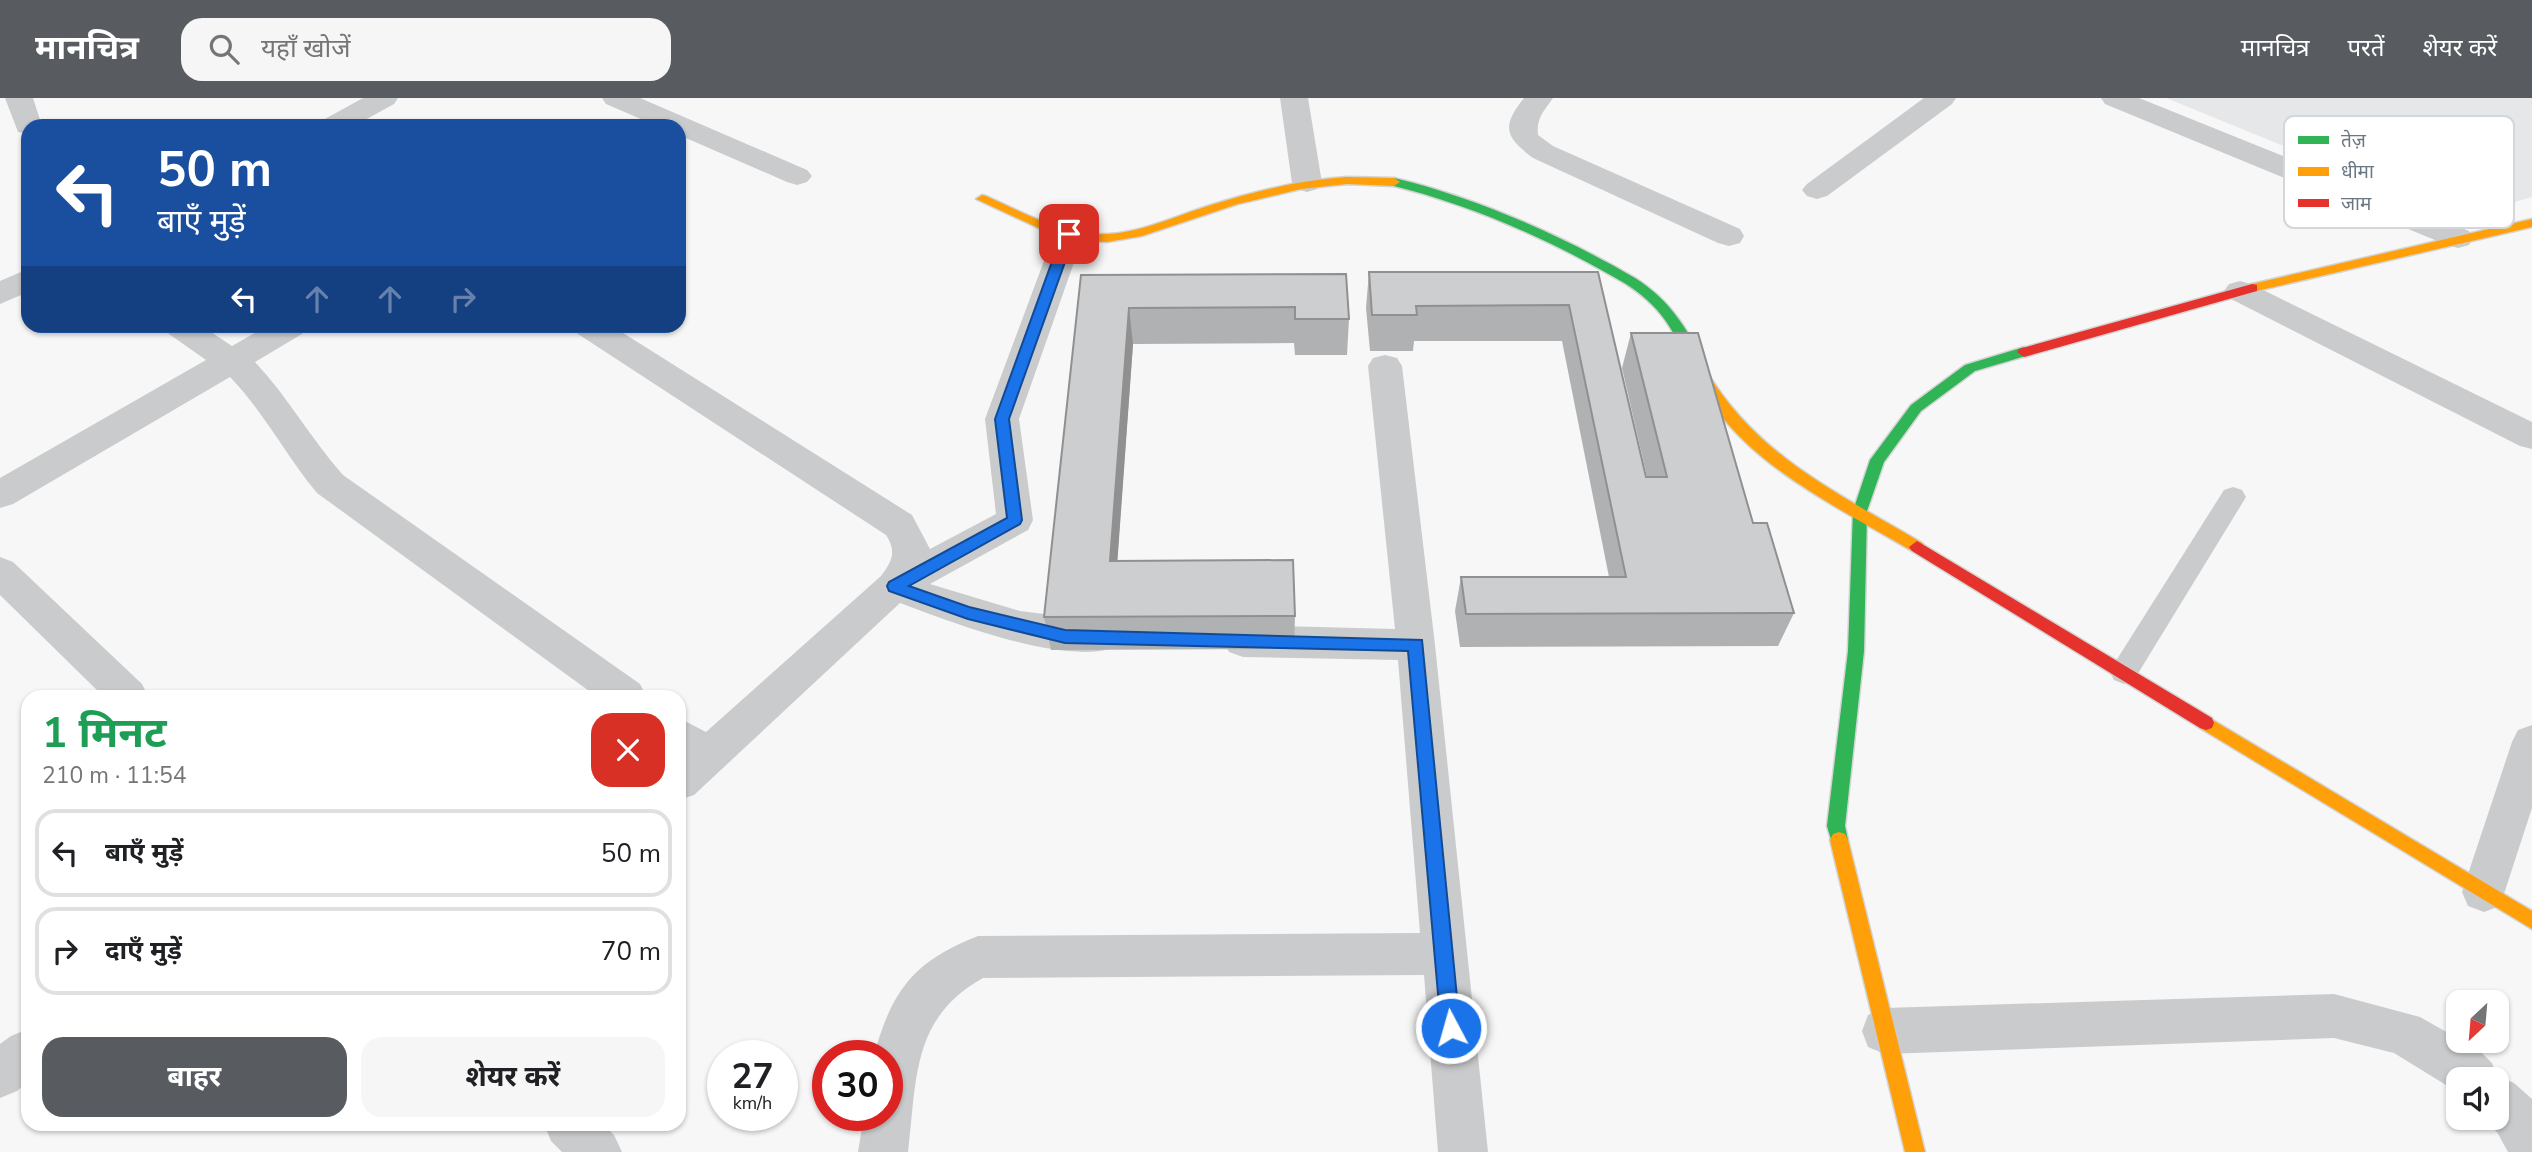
<!DOCTYPE html>
<html lang="hi">
<meta charset="utf-8">
<style>
:root{--surface:#fff;--page:#f6f6f6;--text:#202124;--muted:#757577;--line:#e0e0e0;--accent:#585c61}
body{margin:0;font-family:"Nunito Sans","Noto Sans Devanagari",sans-serif;background:var(--page);color:var(--text);height:100vh;display:flex;flex-direction:column;font-size:26px;white-space:nowrap}
*{box-sizing:border-box;margin:0}
p{font-size:23px;color:var(--muted)}
.icon{flex:none;width:38px;height:38px;fill:none;stroke:currentColor;stroke-width:2;stroke-linecap:round;stroke-linejoin:round}
.map{position:relative;flex:1;overflow:hidden}
.side{position:absolute;left:21px;top:592px;width:665px;height:441px;display:flex;flex-direction:column;background:var(--surface);border-radius:21px;box-shadow:0 2px 5px #0004}
.side>*{flex:none}
.top-card{position:absolute;left:21px;top:21px;width:665px;height:214px;border-radius:21px;box-shadow:0 2px 5px #0004;background:#1a4fa0;color:#fff;overflow:hidden}
.needle{width:46px;rotate:206deg}
.tools{position:absolute;left:2446px;top:892px;display:grid;gap:14px}
.tools a{display:grid;place-items:center;width:63px;height:63px;border-radius:14px;background:var(--surface);box-shadow:0 2px 5px #0004;font-size:35px}
.speed{position:absolute;left:707px;top:942px;display:flex;gap:14px;font-size:35px;font-weight:700;text-align:center}
.speed>*{display:grid;place-content:center;width:91px;height:91px;border-radius:50%;background:var(--surface);box-shadow:0 2px 5px #0004;line-height:1}
.speed small{font-size:18px;font-weight:400}
.speed .limit{border:10px solid #d22;background:#fff;color:#111}
.pin{position:absolute;display:grid;place-items:center;width:60px;height:60px;color:#fff;margin:-30px;border-radius:14px;box-shadow:0 4px 10px #0006}
.me{position:absolute;width:77px;margin:-38px;rotate:354deg;stroke-linejoin:round;filter:drop-shadow(0 0 5px #0008)}
.turn{display:flex;align-items:center;gap:24px;height:147px;padding:0 21px;font-size:32px}
.turn .icon{width:91px;height:91px;stroke-width:2.5}
.turn b{display:block;font-size:49px;line-height:60px}
.lanes{display:flex;align-items:center;height:66px;padding:0 21px;background:#0003;justify-content:center;gap:35px;direction:ltr}
.lanes .off{opacity:.35}
.round{display:grid;place-items:center;flex:none;width:74px;height:74px;border-radius:21px;background:var(--page)}
.head{display:flex;align-items:center;justify-content:space-between;height:119px;padding:0 21px}
h1{font-size:42px;font-weight:700;line-height:52px;color:#1e9e55}
.cta{display:flex;gap:14px;margin-top:auto;padding:14px 21px}
.cta a{flex:1;height:80px;border-radius:21px;background:var(--accent);color:#fff;font-size:28px;font-weight:700;line-height:80px;text-align:center}
.cta a+a{background:var(--page);color:var(--text)}
ul{padding:0;list-style:none}
li{display:flex;align-items:center;gap:21px;height:88px;margin:0 14px 10px;padding:0 7px;border:4px solid var(--line);border-radius:21px}
li div{flex:1}
li b{display:block;font-size:26px}
li em{font-style:normal}
header{display:flex;align-items:center;gap:42px;box-sizing:border-box;height:98px;padding:0 35px;background:var(--accent);color:#fff}
header strong{font-size:33px}
nav{display:flex;gap:38px;margin-inline-start:auto;font-size:24px}
.search{width:490px;height:63px;background:var(--page);display:flex;align-items:center;gap:18px;box-sizing:border-box;padding:0 24px;border-radius:21px;color:var(--muted);font-size:26px}
.map>svg:first-child{display:block}
.built{fill:#e6e7e8}
.lines{fill:none;stroke-linecap:round;stroke-linejoin:round}
.fast-casing{stroke:#d3d4d4;stroke-width:3}
.slow-casing{stroke:#d3d4d4;stroke-width:3}
.jam-casing{stroke:#d3d4d4;stroke-width:3}
.lane{fill:#cacbcc;fill-rule:evenodd}
.street{fill:#cacbcc;fill-rule:evenodd}
.fast{fill:#30b455;fill-rule:evenodd}
.slow{fill:#ff9f0a;fill-rule:evenodd}
.jam{fill:#e5322d;fill-rule:evenodd}
.wall{fill:#b0b1b2}
.shaded-wall{fill:#909091}
.building{fill:#cdcecf;stroke:#909091;stroke-width:2}
.route{fill:#1a73e8;stroke:#114b97;stroke-width:2}
.key{fill:#fff;stroke:#d3d6da;stroke-width:2}
.key-label{font-size:19px;fill:#6b7783}
</style>
<header>
<strong>मानचित्र</strong>
<div class="search"><svg class="icon" aria-label="search" viewBox="0 0 24 24"><circle cx="10" cy="10" r="6"/><path d="M15 15l6 6"/></svg>यहाँ खोजें</div>
<nav><a>मानचित्र</a><a>परतें</a><a>शेयर करें</a></nav>
</header>
<div class="map">
<svg width="2532" height="1054" viewBox="0 0 2532 1054">
<rect width="100%" height="100%" fill="#f7f7f7"/>
<polygon class="built" points="2166,0 2532,0 2532,99 2461,120"/>
<g class="lines">
<g class="fast-casing">
<g id="fast">
<path d="M1394 80C1475 99 1563 138 1635 180 1673 204 1691 236 1709 277L1707 280H1697C1673 237 1670 215 1626 186 1553 143 1472 107 1390 87L1388 84Z"/>
<polygon points="2024,249 2029,251 2031,254 2029,257 1975,273 1921,313 1884,364 1867,413 1864,553 1845,728 1848,742 1845,748 1839,750 1833,748 1827,728 1848,553 1853,413 1870,362 1911,307 1965,267"/>
</g>
</g>
<g class="slow-casing">
<g id="slow">
<path d="M1347 79 1394 80 1400 84 1394 88 1347 86 1301 91 1238 106 1142 138 1107 144 1078 142 1045 133 976 101 982 97 986 98C1020 113 1055 133 1092 136 1133 139 1172 119 1211 107 1255 93 1300 82 1347 79Z"/>
<polygon points="2532,121 2532,129 2252,194 2246,190 2252,186"/>
<path d="M1702 272 1707 274C1758 359 1840 396 1922 445L1925 449 1922 453H1912C1843 412 1763 375 1715 310 1707 300 1702 288 1695 277Z"/>
<polygon points="2206,618 2532,813 2532,831 2200,630 2198,625 2200,620"/>
<polygon points="1839,734 1845,736 1848,742 1925,1054 1905,1054 1830,742 1833,736"/>
</g>
</g>
<g class="jam-casing">
<g id="jam">
<polygon points="2252,186 2257,187 2257,193 2024,259 2017,254 2019,251"/>
<polygon points="1917,443 2212,620 2214,625 2212,630 2206,632 2200,630 1912,453 1909,449"/>
</g>
</g>
<polygon class="lane" points="2233,389 2242,392 2246,399 2134,582 2124,586 2114,582 2110,574 2114,566 2224,392"/>
<g class="street">
<polygon points="5,0 33,0 42,28 28,28 28,36 18,34"/>
<polygon points="363,0 398,0 394,6 354,28 319,28 323,22"/>
<polygon points="602,0 640,0 807,72 812,78 807,84 797,87 787,84 679,37 679,28 657,28 606,6"/>
<polygon points="1280,0 1308,0 1322,85 1317,91 1307,94 1297,91 1292,85"/>
<path d="M1524 0H1553C1544 13 1536 20 1538 37L1553 48 1740 131 1744 138 1740 145 1729 148 1718 145 1533 60C1505 39 1501 29 1524 0Z"/>
<polygon points="1924,0 1956,0 1952,6 1827,98 1817,101 1807,98 1802,92 1807,86"/>
<polygon points="2101,0 2139,0 2469,133 2473,140 2469,147 2458,150 2447,147 2105,6"/>
<path d="M1069 126 1080 129 1084 136 1019 321 1033 422 1028 432 930 486 1020 513 1099 523 1113 528 1118 539 1113 550C1061 567 951 524 900 505L694 697 679 702V620L706 634 881 478C892 463 897 454 886 437L578 236 573 228H612L912 417 930 451 996 416 985 321 1054 136 1058 129Z"/>
<polygon points="28,171 28,194 0,206 0,183"/>
<polygon points="2240,183 2251,186 2532,324 2532,351 2520,348 2229,200 2224,193 2229,186"/>
<path d="M164 228H202L232 248 267 228H307L302 236 255 264C288 299 311 341 343 377L640 586 646 598H596L317 395C286 358 264 314 230 279L13 406 0 410V380L206 262 169 236Z"/>
<path d="M1385 257 1397 260 1402 268 1435 547 1488 1054H1438L1424 877 983 880C911 920 917 982 908 1054H858L864 1017H887V957H874C892 892 914 863 978 838L1420 835 1398 562 1243 559 1229 554 1224 543 1229 532 1243 527 1395 531 1368 268 1373 260Z"/>
<polygon points="0,459 13,464 142,586 148,598 103,598 0,497"/>
<polygon points="2532,627 2532,710 2500,808 2484,814 2468,808 2462,794 2512,644 2518,632"/>
<polygon points="2334,896 2420,919 2480,953 2492,965 2497,978 2514,985 2532,1001 2532,1054 2508,1054 2497,1034 2481,1020 2497,1020 2497,982 2459,982 2459,999 2446,987 2394,955 2334,940 1885,956 1868,949 1862,933 1868,917 1885,910"/>
<polygon points="28,931 28,984 17,993 0,1000 0,946 11,938"/>
<polygon points="544,1026 603,1026 614,1037 622,1054 562,1054 551,1043"/>
</g>
<use href="#fast" class="fast"/>
<use href="#slow" class="slow"/>
<use href="#jam" class="jam"/>
</g>
<g class="wall">
<polygon points="1369,174 1598,174 1646,379 1647,379 1622,270 1631,235 1753,425 1794,515 1778,548 1460,549 1455,513 1461,479 1609,479 1562,243 1414,243 1413,253 1370,253 1366,210"/>
<polygon points="1346,176 1349,221 1347,257 1295,257 1294,245 1133,246 1117,463 1295,518 1294,551 1051,552 1044,519 1081,177"/>
</g>
<polygon class="shaded-wall" points="1129,210 1133,246 1115,497 1110,463"/>
<g class="building">
<polygon points="1369,174 1598,174 1646,379 1667,379 1631,235 1698,235 1753,425 1767,425 1794,515 1466,516 1461,479 1626,479 1569,207 1416,208 1417,217 1372,217"/>
<polygon points="1346,176 1349,221 1295,221 1295,209 1129,210 1110,463 1293,462 1295,518 1044,519 1081,177"/>
</g>
<polygon class="route" points="1069,132 1075,136 1009,321 1022,422 1020,426 909,488 969,509 1065,532 1422,542 1460,930 1458,937 1451,940 1444,937 1441,930 1408,553 1065,545 968,521 889,493 887,488 889,484 1007,420 995,321 1062,136"/>
<rect x="2284" y="18" width="230" height="112" rx="10" class="key"/>
<rect x="2298" y="38" width="31" height="8" fill="#30b455"/>
<rect x="2298" y="69" width="31" height="9" fill="#ff9f0a"/>
<rect x="2298" y="101" width="31" height="8" fill="#e5322d"/>
<g class="key-label">
<text x="2341" y="49">तेज़</text>
<text x="2341" y="80">धीमा</text>
<text x="2341" y="112">जाम</text>
</g>
</svg>
<div class="tools">
<a><svg class="needle" viewBox="-14 -14 28 28"><path d="M0-13l5 13h-10z" fill="#e53935"/><path d="M0 13l5-13h-10z" fill="#757577"/></svg></a>
<a><svg class="icon" aria-label="sound" viewBox="0 0 24 24"><path d="M4 9h4l5-4v14l-5-4H4zM17 9q2 3 0 6"/></svg></a>
</div>
<div class="speed"><div>27<small>km/h</small></div><div class="limit">30</div></div>
<div class="pin" style="left:1069px;top:136px;background:#d93025"><svg class="icon" aria-label="arrive" viewBox="0 0 24 24"><path d="M6 21V4h12l-3 4 3 4H6"/></svg></div>
<svg class="me" style="left:1451px;top:930px" viewBox="-20 -20 40 40"><circle r="17" fill="#1a73e8" stroke="#fff" stroke-width="3"/><path d="M0-11L8 9 0 5-8 9z" fill="#fff"/></svg>
<div class="top-card">
<div class="turn"><svg class="icon" aria-label="left" viewBox="0 0 24 24"><path d="M17 20v-9H6M10 6l-5 5 5 5"/></svg><div><b>50 m</b>बाएँ मुड़ें</div></div>
<div class="lanes"><svg class="icon" aria-label="left" viewBox="0 0 24 24"><path d="M17 20v-9H6M10 6l-5 5 5 5"/></svg><svg class="icon off" aria-label="ahead" viewBox="0 0 24 24"><path d="M12 20V5M6 11l6-6 6 6"/></svg><svg class="icon off" aria-label="ahead" viewBox="0 0 24 24"><path d="M12 20V5M6 11l6-6 6 6"/></svg><svg class="icon off" aria-label="right" viewBox="0 0 24 24"><path d="M7 20v-9h11M14 6l5 5-5 5"/></svg></div>
</div>
<section class="side">
<div class="head"><div><h1>1 मिनट</h1><p>210 m · 11:54</p></div><a class="round" style="background:#d93025;color:#fff"><svg class="icon" aria-label="close" viewBox="0 0 24 24"><path d="M6 6l12 12M18 6L6 18"/></svg></a></div>
<ul>
<li><svg class="icon" aria-label="left" viewBox="0 0 24 24"><path d="M17 20v-9H6M10 6l-5 5 5 5"/></svg><div><b>बाएँ मुड़ें</b></div><em>50 m</em></li>
<li><svg class="icon" aria-label="right" viewBox="0 0 24 24"><path d="M7 20v-9h11M14 6l5 5-5 5"/></svg><div><b>दाएँ मुड़ें</b></div><em>70 m</em></li>
</ul>
<div class="cta"><a>बाहर</a><a>शेयर करें</a></div>
</section>
</div>
